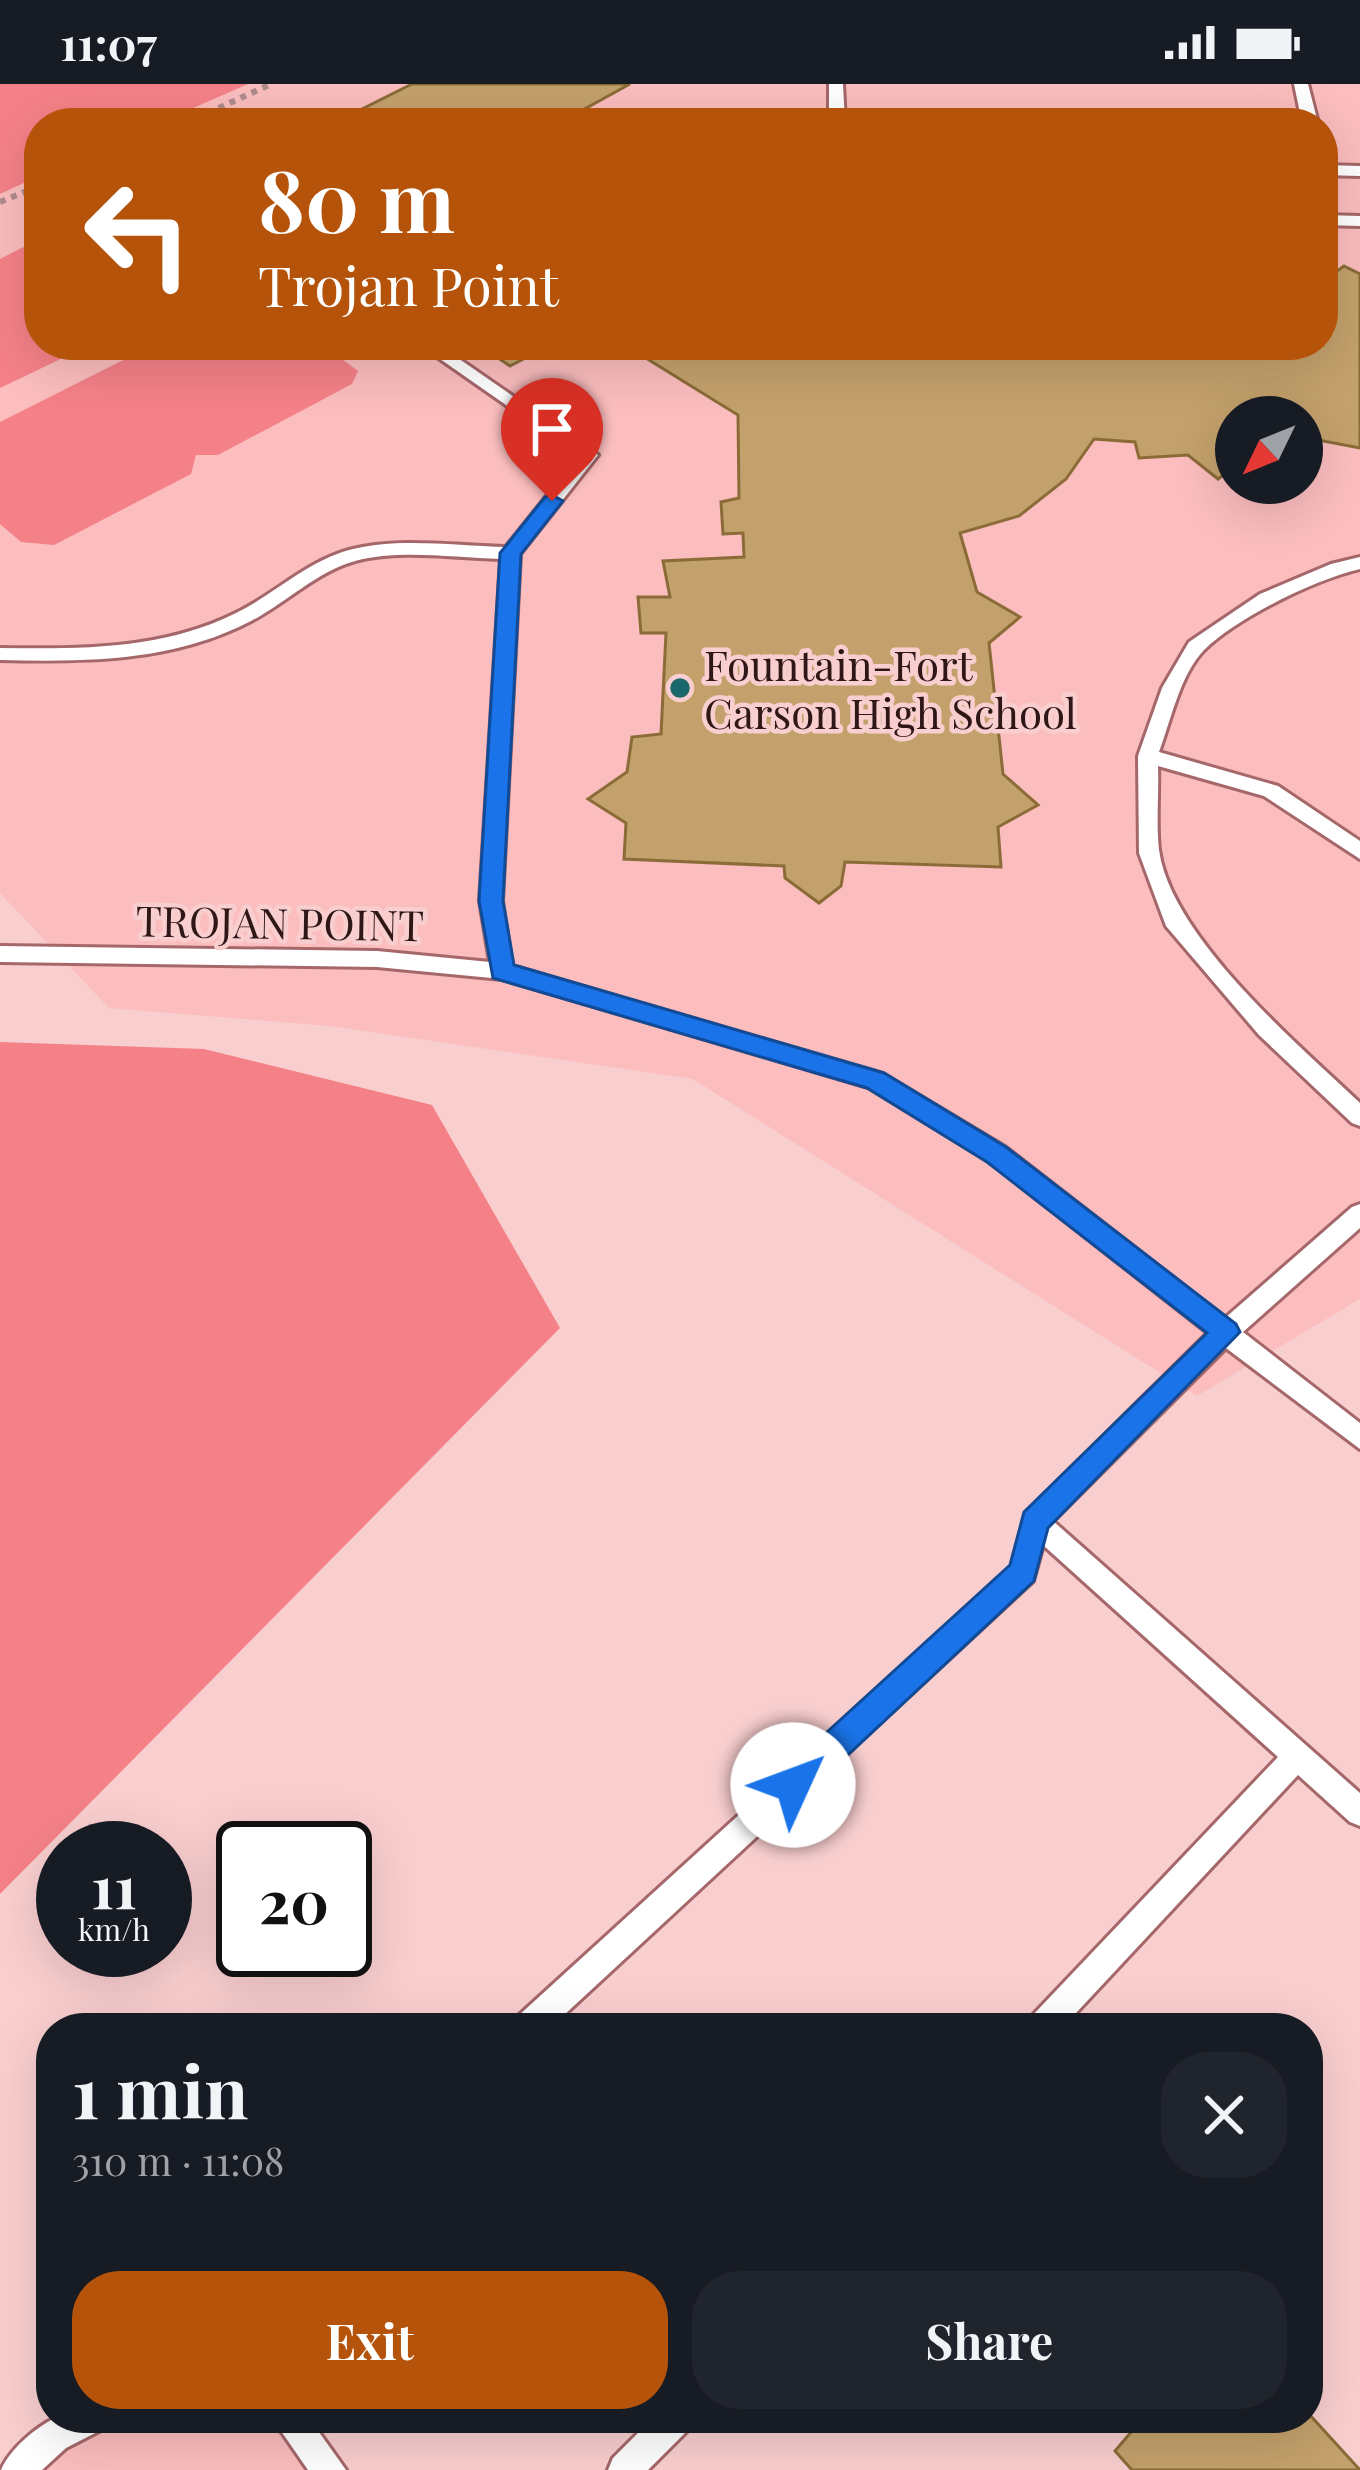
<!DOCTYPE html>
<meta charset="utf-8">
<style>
:root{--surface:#171b24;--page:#20242c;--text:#f1f3f6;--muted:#9ea1a6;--accent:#b45309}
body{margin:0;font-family:"Playfair Display",serif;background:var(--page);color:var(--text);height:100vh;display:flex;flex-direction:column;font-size:45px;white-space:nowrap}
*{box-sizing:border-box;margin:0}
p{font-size:39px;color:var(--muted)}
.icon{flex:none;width:66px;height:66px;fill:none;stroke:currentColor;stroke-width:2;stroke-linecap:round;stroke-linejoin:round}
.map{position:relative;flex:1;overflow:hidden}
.side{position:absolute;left:36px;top:1929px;width:1287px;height:420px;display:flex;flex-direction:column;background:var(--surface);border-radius:48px;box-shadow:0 12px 48px #0002}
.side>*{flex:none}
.banner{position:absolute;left:24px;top:24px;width:1314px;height:252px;border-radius:48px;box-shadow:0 12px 48px #0002;background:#b45309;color:#fff;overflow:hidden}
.needle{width:78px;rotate:227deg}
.fabs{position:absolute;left:1215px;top:312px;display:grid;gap:24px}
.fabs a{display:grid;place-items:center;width:108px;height:108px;border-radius:50%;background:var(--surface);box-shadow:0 12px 48px #0002;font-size:60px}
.speed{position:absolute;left:36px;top:1737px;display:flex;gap:24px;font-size:60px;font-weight:700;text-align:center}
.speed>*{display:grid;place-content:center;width:156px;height:156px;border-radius:50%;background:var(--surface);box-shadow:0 12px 48px #0002;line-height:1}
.speed small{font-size:30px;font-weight:400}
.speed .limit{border:6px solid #111;border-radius:18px;background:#fff;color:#111}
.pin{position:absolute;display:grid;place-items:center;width:102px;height:102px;color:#fff;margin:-123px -51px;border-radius:50% 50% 50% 0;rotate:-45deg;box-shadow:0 0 12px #0007}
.pin .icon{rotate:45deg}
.me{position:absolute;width:132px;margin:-66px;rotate:47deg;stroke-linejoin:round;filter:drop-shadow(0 0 9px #0008)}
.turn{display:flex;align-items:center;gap:42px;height:252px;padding:0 36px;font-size:54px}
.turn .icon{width:156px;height:156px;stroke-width:2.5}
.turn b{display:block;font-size:84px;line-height:102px}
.round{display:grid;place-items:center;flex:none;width:126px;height:126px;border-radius:48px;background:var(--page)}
.head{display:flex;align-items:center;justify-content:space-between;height:204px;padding:0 36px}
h1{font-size:72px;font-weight:700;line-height:90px}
.cta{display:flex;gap:24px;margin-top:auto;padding:24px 36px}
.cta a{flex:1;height:138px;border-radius:48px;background:var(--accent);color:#fff;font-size:48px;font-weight:700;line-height:138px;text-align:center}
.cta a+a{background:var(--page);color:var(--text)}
.status{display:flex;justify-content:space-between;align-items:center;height:84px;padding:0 60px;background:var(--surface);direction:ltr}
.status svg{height:33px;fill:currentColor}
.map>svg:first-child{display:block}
.built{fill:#fbbdbe;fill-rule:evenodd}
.green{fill:#f58188}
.building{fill:#c3a16c;stroke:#8b6b37;stroke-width:3}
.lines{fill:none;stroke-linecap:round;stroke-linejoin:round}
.lane-casing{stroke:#a56769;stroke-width:6}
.path{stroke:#af8b8c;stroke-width:6;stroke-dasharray:6 6;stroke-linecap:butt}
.lane{fill:#fff;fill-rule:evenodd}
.route{fill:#1a73e8;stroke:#114b97;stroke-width:3}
.poi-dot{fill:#1a686a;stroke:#f9cecf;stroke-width:4.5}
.labels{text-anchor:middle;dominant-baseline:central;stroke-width:9;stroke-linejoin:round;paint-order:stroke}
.poi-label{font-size:42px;fill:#2f1617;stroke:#f9cecf;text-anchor:start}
.street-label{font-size:42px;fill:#2f1617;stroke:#f9cecf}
</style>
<div class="status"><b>11:07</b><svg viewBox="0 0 49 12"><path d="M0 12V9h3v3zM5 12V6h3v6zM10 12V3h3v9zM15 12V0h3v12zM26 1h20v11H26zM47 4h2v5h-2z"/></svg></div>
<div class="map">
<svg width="1360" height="2386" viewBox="0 0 1360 2386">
<rect width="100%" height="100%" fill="#f9cecf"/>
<g class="built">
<path d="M0 0H1360V1215L1197 1312 693 995 330 942 109 924 0 809ZM39 39H1323V261H39ZM1236 333H1302V399H1236Z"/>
<polygon points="89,2334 288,2334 329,2386 18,2386"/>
</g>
<g class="green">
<polygon points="0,0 248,0 159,39 39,39 39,92 0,110"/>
<polygon points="39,155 39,261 90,261 0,304 0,175"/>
<polygon points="153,261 323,261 358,287 352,300 218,371 196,371 191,390 54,461 21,458 0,440 0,338"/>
<polygon points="0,958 204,965 432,1021 560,1244 0,1810"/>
</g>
<g class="building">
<polygon points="412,0 630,0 559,39 334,39"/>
<polygon points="1344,182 1360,190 1360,364 1302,353 1302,333 1236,333 1236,382 1218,395 1188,371 1139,374 1135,358 1094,355 1066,395 1019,432 960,449 977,508 1020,533 989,559 1003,690 1038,721 998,743 1001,783 845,778 841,802 819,819 785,794 784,782 624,775 626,739 588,715 627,688 632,653 661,650 666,549 641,549 638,513 670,513 663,477 744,473 743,449 723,450 721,418 739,414 738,331 649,276 653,269 639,261 1323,261 1323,197"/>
<polygon points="479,261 550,261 510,282"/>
<polygon points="1308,2329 1360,2386 1132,2386 1115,2367 1143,2334 1308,2334"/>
</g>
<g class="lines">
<g class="lane-casing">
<g id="lane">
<polygon points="829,0 843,0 845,39 829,39"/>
<polygon points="1294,0 1308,0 1318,39 1302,39"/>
<polygon points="1323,81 1360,82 1360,92 1323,91"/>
<polygon points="1323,131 1360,132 1360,142 1323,141"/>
<path d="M420 261H439L598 371 520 470 502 817 512 882 883 990 1005 1063 1225 1234 1352 1123 1360 1120V1144L1243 1248 1360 1339V1365L1226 1264 1053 1437 1360 1709V1742L1350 1738 1298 1691 1062 1944H1027L1031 1933 1278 1673 1043 1461 1033 1497 550 1944H513L517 1933 1012 1482 1026 1429 1208 1249 989 1077 868 1003 502 895 377 883 0 878V862L377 867 490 878 480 817 501 475C454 474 400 465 355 477 316 488 286 519 251 537 172 578 87 578 0 576V564C81 565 162 566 236 529 275 510 306 478 349 466 398 453 455 462 506 463L579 372Z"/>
<path d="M1360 473V485C1314 496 1238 533 1204 566 1180 591 1171 636 1159 668L1278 702 1360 757V775L1264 712 1158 682C1159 709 1156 739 1159 766 1171 853 1298 960 1360 1019V1042L1352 1039 1259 951 1166 842 1139 769 1138 672 1162 604 1189 558 1260 510 1331 480Z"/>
<path d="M55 2334H105L101 2346 66 2364 42 2386H1C10 2365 35 2344 55 2334Z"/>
<polygon points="272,2334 309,2334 346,2386 308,2386"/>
<polygon points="653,2334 692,2334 688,2346 648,2386 608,2386 613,2374"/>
</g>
</g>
<g class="path">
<polyline points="186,39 271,0"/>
<polyline points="0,118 39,102"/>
</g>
<use href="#lane" class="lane"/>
</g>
<polygon class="route" points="552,411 563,417 521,470 503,817 514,881 884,989 1006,1063 1236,1240 1240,1248 1048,1444 1034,1497 804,1712 793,1716 781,1712 777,1701 781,1690 1010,1481 1024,1428 1207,1249 987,1078 867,1004 493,894 479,817 500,469 545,413"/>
<circle class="poi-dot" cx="680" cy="604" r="12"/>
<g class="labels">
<g class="poi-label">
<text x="704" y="580">Fountain-Fort<tspan x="704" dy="48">Carson High School</tspan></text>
</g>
<g class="street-label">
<text transform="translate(280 838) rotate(1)">TROJAN POINT</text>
</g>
</g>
</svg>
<div class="fabs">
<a><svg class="needle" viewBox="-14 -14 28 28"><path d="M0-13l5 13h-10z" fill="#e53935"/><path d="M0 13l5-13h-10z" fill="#9ea1a6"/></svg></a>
</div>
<div class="speed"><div>11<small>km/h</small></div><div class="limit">20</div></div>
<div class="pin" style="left:552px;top:417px;background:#d93025"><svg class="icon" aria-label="arrive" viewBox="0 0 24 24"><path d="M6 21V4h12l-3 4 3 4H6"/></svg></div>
<svg class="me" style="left:793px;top:1701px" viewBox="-20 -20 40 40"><circle r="19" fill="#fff"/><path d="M0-13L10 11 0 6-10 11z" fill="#1a73e8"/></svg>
<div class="banner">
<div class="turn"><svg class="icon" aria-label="left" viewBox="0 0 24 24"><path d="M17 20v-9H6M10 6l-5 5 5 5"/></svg><div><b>80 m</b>Trojan Point</div></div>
</div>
<section class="side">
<div class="head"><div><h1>1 min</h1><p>310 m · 11:08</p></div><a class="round"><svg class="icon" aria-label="close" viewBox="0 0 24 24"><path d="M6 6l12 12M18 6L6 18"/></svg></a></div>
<div class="cta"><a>Exit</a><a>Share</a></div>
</section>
</div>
